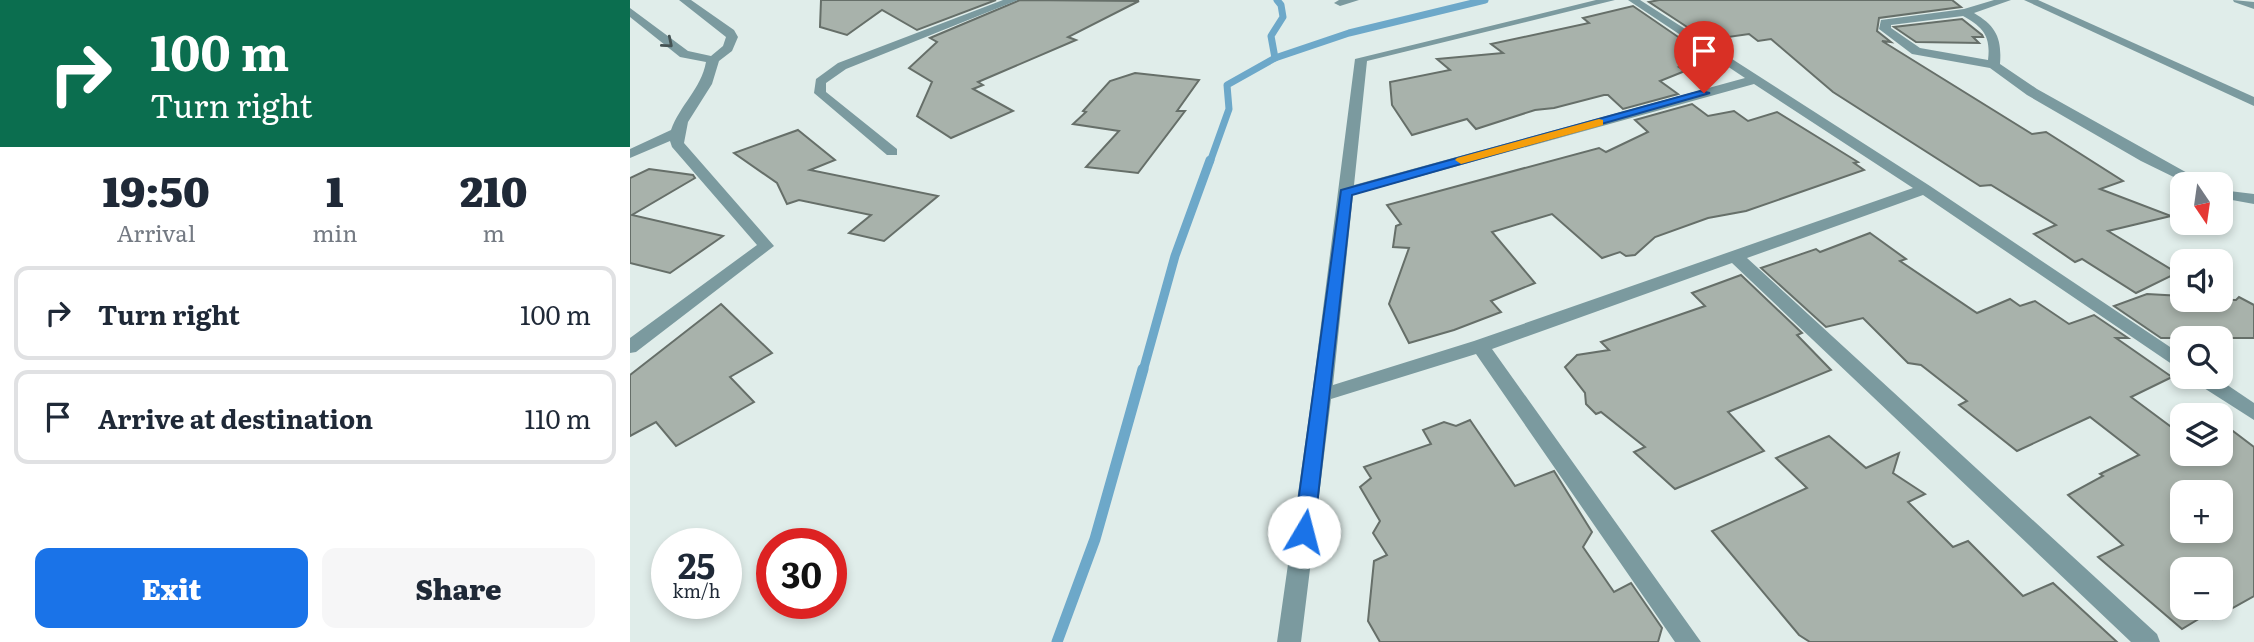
<!DOCTYPE html>
<meta charset="utf-8">
<style>
:root{--surface:#fff;--page:#f6f6f7;--text:#1f2937;--muted:#747a83;--line:#e0e1e3;--accent:#1a73e8}
body{margin:0;font-family:Literata,serif;background:var(--page);color:var(--text);height:100vh;display:flex;flex-direction:column;font-size:26px;white-space:nowrap}
*{box-sizing:border-box;margin:0}
p{font-size:23px;color:var(--muted)}
.icon{flex:none;width:38px;height:38px;fill:none;stroke:currentColor;stroke-width:2;stroke-linecap:round;stroke-linejoin:round}
.map{position:relative;flex:1;overflow:hidden}
.details{display:flex;flex-direction:column;background:var(--surface);width:630px}
.details>*{flex:none}
.banner{background:#0b6e4f;color:#fff;overflow:hidden}
.needle{width:46px;rotate:167deg}
.controls{position:absolute;left:1540px;top:172px;display:grid;gap:14px}
.controls a{display:grid;place-items:center;width:63px;height:63px;border-radius:14px;background:var(--surface);box-shadow:0 4px 10px #0003;font-size:35px}
.speed{position:absolute;left:21px;top:528px;display:flex;gap:14px;font-size:35px;font-weight:700;text-align:center}
.speed>*{display:grid;place-content:center;width:91px;height:91px;border-radius:50%;background:var(--surface);box-shadow:0 4px 10px #0003;line-height:1}
.speed small{font-size:18px;font-weight:400}
.speed .limit{border:10px solid #d22;background:#fff;color:#111}
.pin{position:absolute;display:grid;place-items:center;width:60px;height:60px;color:#fff;margin:-72px -30px;border-radius:50% 50% 50% 0;rotate:-45deg;box-shadow:0 0 7px #0007}
.pin .icon{rotate:45deg}
.me{position:absolute;width:77px;margin:-38px;rotate:8deg;stroke-linejoin:round;filter:drop-shadow(0 0 5px #0008)}
.turn{display:flex;align-items:center;gap:24px;height:147px;padding:0 35px;font-size:32px}
.turn .icon{width:91px;height:91px;stroke-width:2.5}
.turn b{display:block;font-size:49px;line-height:60px}
.eta{display:flex;justify-content:space-evenly;align-items:center;height:119px;text-align:center}
.eta b{font-size:42px;font-weight:800;line-height:49px}
.primary-button{display:flex;gap:14px;margin-top:auto;padding:14px 35px}
.primary-button a{flex:1;height:80px;border-radius:14px;background:var(--accent);color:#fff;font-size:28px;font-weight:800;line-height:80px;text-align:center}
.primary-button a+a{background:var(--page);color:var(--text)}
ul{padding:0;list-style:none}
li{display:flex;align-items:center;gap:21px;height:94px;margin:0 14px 10px;padding:0 21px;border:4px solid var(--line);border-radius:14px}
li div{flex:1}
li b{display:block;font-size:26px}
li em{font-style:normal}
main{display:flex;flex:1;min-height:0}
.map>svg:first-child{display:block}
.lines{fill:none;stroke-linecap:round;stroke-linejoin:round}
.stream-far2{stroke:#6da8c9;stroke-width:7}
.stream-far1{stroke:#6da8c9;stroke-width:9}
.stream{stroke:#6da8c9;stroke-width:11}
.building{fill:#a8b2ab;stroke:#666f69;stroke-width:2;fill-rule:evenodd}
.minor{fill:#7b9a9f;fill-rule:evenodd}
.oneway{stroke:#455354}
.route{fill:#1a73e8;stroke:#114b97;stroke-width:2}
.slow{fill:#f59e0b}
</style>
<main>
<section class="details">
<div class="banner">
<div class="turn"><svg class="icon" aria-label="right" viewBox="0 0 24 24"><path d="M7 20v-9h11M14 6l5 5-5 5"/></svg><div><b>100 m</b>Turn right</div></div>
</div>
<div class="eta">
<div><b>19:50</b><p>Arrival</p></div>
<div><b>1</b><p>min</p></div>
<div><b>210</b><p>m</p></div>
</div>
<ul>
<li><svg class="icon" aria-label="right" viewBox="0 0 24 24"><path d="M7 20v-9h11M14 6l5 5-5 5"/></svg><div><b>Turn right</b></div><em>100 m</em></li>
<li><svg class="icon" aria-label="arrive" viewBox="0 0 24 24"><path d="M6 21V4h12l-3 4 3 4H6"/></svg><div><b>Arrive at destination</b></div><em>110 m</em></li>
</ul>
<div class="primary-button"><a>Exit</a><a>Share</a></div>
</section>
<div class="map">
<svg width="1624" height="642" viewBox="0 0 1624 642">
<rect width="100%" height="100%" fill="#e0edea"/>
<g class="lines">
<g class="stream-far2">
<polyline points="645,58 641,36 653,17 651,5 647,0"/>
<polyline points="580,162 599,109 597,85 645,58 719,33 855,0"/>
</g>
<polyline class="stream-far1" points="513,371 545,256 580,160"/>
<polyline class="stream" points="427,642 465,539 513,369"/>
</g>
<g class="building">
<polygon points="191,0 366,0 287,30 252,10 217,35 190,27"/>
<polygon points="390,0 509,1 438,37 446,40 348,82 353,85 343,89 383,111 321,138 287,116 302,82 279,68 307,42 300,38"/>
<polygon points="1029,0 1322,0 1331,7 1249,18 1247,31 1261,42 1252,41 1402,134 1416,132 1493,181 1470,189 1541,216 1478,231 1547,273 1506,293 1452,259 1445,262 1404,234 1426,225 1361,185 1350,186 1203,92 1141,39 1128,41 1119,34 1077,40 1019,2"/>
<polygon points="1003,6 1057,43 1050,44 1073,60 1049,67 1055,71 1030,81 1048,94 993,109 978,95 974,95 924,108 905,110 846,129 837,119 782,135 762,105 760,82 820,70 807,59 873,53 861,44 959,23 953,18"/>
<polygon points="1332,19 1352,35 1353,37 1343,37 1349,43 1286,42 1264,27"/>
<polygon points="505,73 569,80 547,111 555,111 508,173 456,167 489,131 443,124 456,112 453,111 480,81"/>
<polygon points="1062,104 1078,116 1104,111 1118,121 1147,112 1228,162 1224,163 1234,170 1116,211 1078,218 1025,237 1005,255 996,256 990,252 972,258 922,214 862,232 905,283 861,301 871,312 824,330 779,343 759,304 779,248 763,247 766,226 771,224 757,205 969,148 976,152 1018,132 1005,120"/>
<polygon points="168,130 205,160 180,170 308,196 254,241 219,233 241,215 169,200 157,204 147,183 104,153"/>
<polygon points="19,169 63,175 65,178 2,215 93,236 40,273 0,263 0,178"/>
<path d="M1240 233 1276 259 1270 261 1347 313 1380 299 1390 306 1405 301 1439 324 1464 315 1498 338H1486L1542 377 1501 397 1552 435V453H1591V422L1624 447V596L1583 619 1577 614 1552 629 1468 557 1493 545 1438 495 1473 476 1470 474 1509 455 1460 417 1387 451 1329 405 1337 401 1291 365 1278 363 1233 318 1196 327 1131 268 1186 249 1190 252ZM1552 492H1591V530H1552ZM1552 569H1591V607H1552Z"/>
<polygon points="1111,275 1172,333 1167,335 1201,370 1098,412 1134,451 1045,489 1004,452 1015,447 971,412 966,414 956,404 955,393 935,367 947,355 979,350 971,342 1075,306 1062,293"/>
<polygon points="1517,294 1552,296 1552,299 1606,300 1609,297 1624,305 1624,338 1531,338 1484,306"/>
<polygon points="91,304 142,353 100,377 124,402 46,446 26,422 0,436 0,375"/>
<polygon points="840,420 885,486 924,471 962,532 953,547 984,592 1001,583 1032,628 1028,642 750,642 738,621 744,561 757,555 743,533 750,521 730,487 741,478 734,467 801,444 793,430 814,422 826,426"/>
<polygon points="1199,436 1236,468 1269,453 1263,473 1295,494 1278,502 1323,547 1338,541 1393,596 1423,583 1487,642 1180,642 1169,635 1082,531 1177,488 1146,458"/>
</g>
<g class="lines">
<g class="minor">
<path d="M49 0H61L104 30 108 37 102 51 89 61 82 84 58 122 54 143 144 246 6 352 0 353V338L127 245 42 147 40 141 0 158V149L41 130C50 105 71 89 76 62L50 57 0 17V8L58 51 81 56 93 46 96 37Z"/>
<polygon points="373,0 388,0 216,69 196,83 196,92 267,149 267,155 257,155 184,93 186,79 208,63"/>
<polygon points="729,0 710,6 704,3 709,0"/>
<path d="M966 0H985L737 61 724 185 1115 78 998 0H1010L1300 186 1552 355V371L1293 195 1117 258 1527 634 1530 642H1501L1102 263 862 349 1071 642H1045L846 354 701 399 671 642H647L682 395 725 59ZM1124 84 1283 188 844 341 703 385 723 195Z"/>
<path d="M1364 0H1381L1344 13C1366 26 1372 38 1370 64L1407 89 1577 184H1558L1511 161 1397 95 1360 68 1282 54 1249 29 1251 20 1334 9ZM1333 16C1353 27 1361 36 1358 60L1290 48 1261 28V25Z"/>
<polygon points="1394,0 1408,0 1624,97 1624,106"/>
<polygon points="1603,0 1624,2 1624,9 1604,2"/>
<polygon points="1591,190 1624,194 1624,204 1591,198"/>
<polygon points="1561,376 1584,376 1624,403 1624,420 1563,381"/>
</g>
</g>
<defs><path id="oneway-chevron" d="M-2-3.5L2.5 0L-2 3.5" fill="none" stroke-width="1.6" stroke-linecap="round" stroke-linejoin="round" transform="scale(1.75)"/></defs>
<use class="oneway" href="#oneway-chevron" transform="translate(38 43) rotate(40)"/>
<polygon class="route" points="1070,91 1080,93 722,195 684,532 681,538 674,541 667,538 664,532 711,190"/>
<polygon class="slow" points="969,119 973,120 973,125 831,164 825,160 827,158"/>
</svg>
<div class="controls">
<a><svg class="needle" viewBox="-14 -14 28 28"><path d="M0-13l5 13h-10z" fill="#e53935"/><path d="M0 13l5-13h-10z" fill="#747a83"/></svg></a>
<a><svg class="icon" aria-label="sound" viewBox="0 0 24 24"><path d="M4 9h4l5-4v14l-5-4H4zM17 9q2 3 0 6"/></svg></a>
<a><svg class="icon" aria-label="search" viewBox="0 0 24 24"><circle cx="10" cy="10" r="6"/><path d="M15 15l6 6"/></svg></a>
<a><svg class="icon" aria-label="layers" viewBox="0 0 24 24"><path d="M12 4l9 5-9 5-9-5zM3 14l9 5 9-5"/></svg></a>
<a>+</a>
<a>−</a>
</div>
<div class="speed"><div>25<small>km/h</small></div><div class="limit">30</div></div>
<div class="pin" style="left:1074px;top:93px;background:#d93025"><svg class="icon" aria-label="arrive" viewBox="0 0 24 24"><path d="M6 21V4h12l-3 4 3 4H6"/></svg></div>
<svg class="me" style="left:674px;top:532px" viewBox="-20 -20 40 40"><circle r="19" fill="#fff"/><path d="M0-13L10 11 0 6-10 11z" fill="#1a73e8"/></svg>
</div>
</main>
